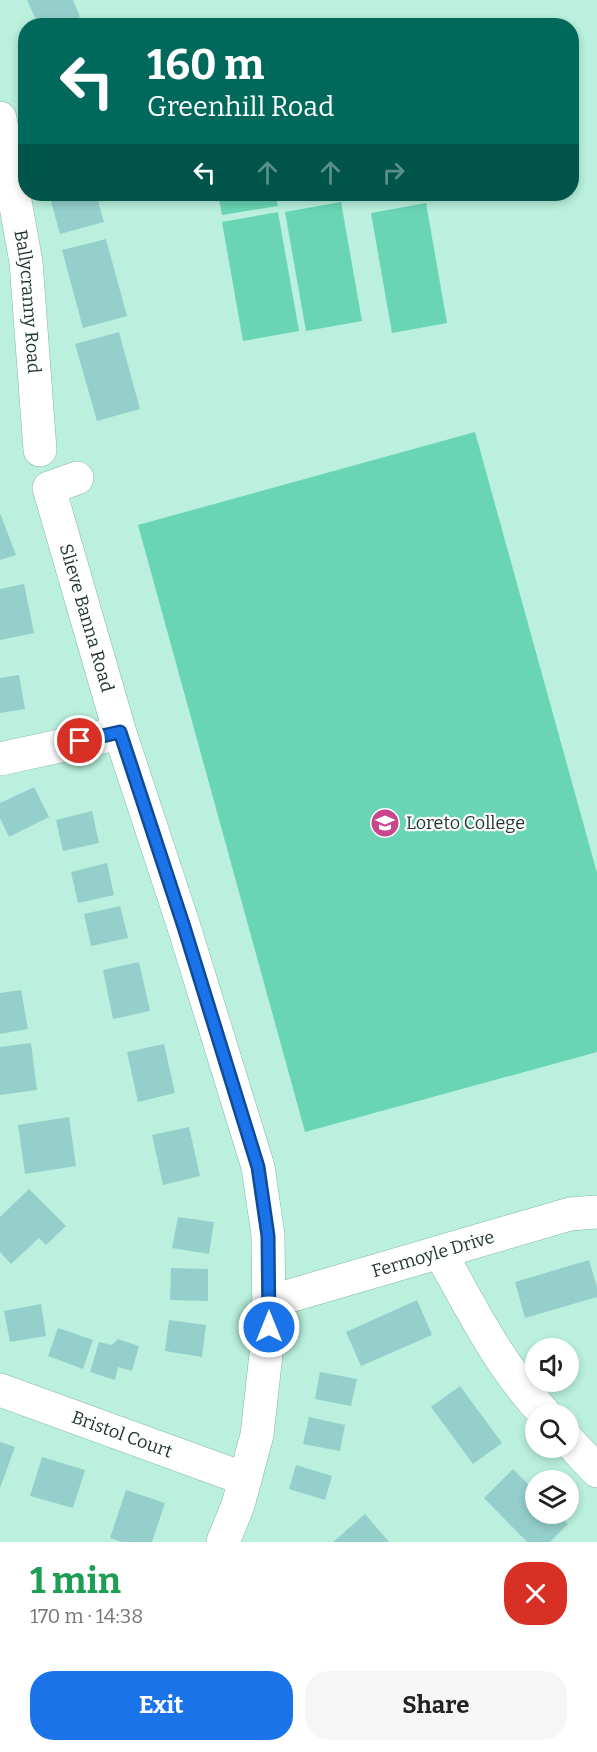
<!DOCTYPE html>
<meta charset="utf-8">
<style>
:root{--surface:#fff;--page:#f6f6f6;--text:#222;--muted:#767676;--accent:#1a73e8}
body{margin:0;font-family:Bitter,serif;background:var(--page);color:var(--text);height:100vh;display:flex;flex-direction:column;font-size:22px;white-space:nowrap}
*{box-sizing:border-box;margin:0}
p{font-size:20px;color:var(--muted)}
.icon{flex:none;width:33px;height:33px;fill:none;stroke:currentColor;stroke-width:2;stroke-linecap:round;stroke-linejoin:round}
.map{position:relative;height:1542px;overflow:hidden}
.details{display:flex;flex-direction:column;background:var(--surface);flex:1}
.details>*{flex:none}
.top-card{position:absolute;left:18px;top:18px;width:561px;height:183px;border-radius:24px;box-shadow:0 3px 9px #0003;background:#00695c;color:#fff;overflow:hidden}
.tools{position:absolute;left:525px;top:1338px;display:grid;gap:12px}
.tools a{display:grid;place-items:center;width:54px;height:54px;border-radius:50%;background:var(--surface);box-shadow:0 3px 9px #0003;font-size:30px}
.pin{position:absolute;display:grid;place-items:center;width:51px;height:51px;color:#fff;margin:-26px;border:3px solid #fff;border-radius:50%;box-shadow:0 2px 6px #0007}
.me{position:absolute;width:66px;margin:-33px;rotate:0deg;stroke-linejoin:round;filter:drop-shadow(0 0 4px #0008)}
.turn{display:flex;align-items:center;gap:21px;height:126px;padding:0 30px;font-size:27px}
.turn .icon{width:78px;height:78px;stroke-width:2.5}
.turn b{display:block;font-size:42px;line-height:51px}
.lanes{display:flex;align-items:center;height:57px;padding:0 30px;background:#0003;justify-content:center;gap:30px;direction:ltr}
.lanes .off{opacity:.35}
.round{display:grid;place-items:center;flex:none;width:63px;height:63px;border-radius:24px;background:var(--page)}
.summary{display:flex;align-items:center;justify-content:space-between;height:102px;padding:0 30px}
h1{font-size:36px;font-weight:700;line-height:45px;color:#1e9e55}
.primary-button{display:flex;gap:12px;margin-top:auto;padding:12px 30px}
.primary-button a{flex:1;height:69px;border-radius:24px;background:var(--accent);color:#fff;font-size:24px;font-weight:700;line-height:69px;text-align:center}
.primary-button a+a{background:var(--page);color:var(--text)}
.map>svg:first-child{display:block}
.green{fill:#69d5b4}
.building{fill:#94cfcc}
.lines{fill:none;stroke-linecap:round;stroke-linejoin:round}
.minor-casing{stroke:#83b7a5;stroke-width:34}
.minor{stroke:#fff;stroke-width:33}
.route-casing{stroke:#114b97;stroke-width:15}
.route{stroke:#1a73e8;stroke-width:10}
.labels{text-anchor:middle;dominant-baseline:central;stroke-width:4.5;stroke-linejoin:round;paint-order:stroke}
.street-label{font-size:18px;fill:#233831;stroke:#fff}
.poi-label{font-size:18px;fill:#233831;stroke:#fff;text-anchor:start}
</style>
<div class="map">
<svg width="597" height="1542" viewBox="0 0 597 1542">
<rect width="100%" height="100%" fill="#baf0dd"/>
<g class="green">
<polygon points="218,194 275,194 278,206 222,215"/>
<polygon points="341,202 362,321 306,331 285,212"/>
<polygon points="426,203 447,323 392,333 371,213"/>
<polygon points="278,212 299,331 243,341 222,222"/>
<polygon points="475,432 597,873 597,1052 305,1132 138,525"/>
</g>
<g class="building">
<polygon points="27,0 73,0 80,17 61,26 39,26"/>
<polygon points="49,194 96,194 104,222 60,234"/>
<polygon points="106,239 127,316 83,328 62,250"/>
<polygon points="119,332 140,409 97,421 75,344"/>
<polygon points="0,513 16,555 0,560"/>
<polygon points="24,584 34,633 0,640 0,589"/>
<polygon points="19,675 25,709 0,713 0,678"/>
<polygon points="34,787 49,817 9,837 0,818 0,803"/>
<polygon points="92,811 99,843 63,851 56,820"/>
<polygon points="107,863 114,895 78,903 71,872"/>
<polygon points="120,906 128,938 91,946 84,914"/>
<polygon points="139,962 150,1011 113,1019 103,970"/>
<polygon points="21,990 28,1029 0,1034 0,993"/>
<polygon points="31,1043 37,1090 0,1095 0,1047"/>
<polygon points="164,1044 175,1093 138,1102 127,1052"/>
<polygon points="69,1117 76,1166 25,1174 18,1125"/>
<polygon points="189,1127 200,1176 163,1185 152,1135"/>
<polygon points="29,1189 66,1226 46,1245 39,1238 11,1264 0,1252 0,1217"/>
<polygon points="178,1217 214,1222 209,1254 172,1248"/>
<polygon points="589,1260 597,1287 597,1297 525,1318 515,1282"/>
<polygon points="171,1268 208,1269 208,1301 170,1300"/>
<polygon points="417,1300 432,1335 361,1366 346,1332"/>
<polygon points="41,1304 46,1336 10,1342 4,1311"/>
<polygon points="169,1320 206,1325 202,1357 165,1351"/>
<polygon points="58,1328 93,1340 83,1369 48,1356"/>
<polygon points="118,1339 139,1346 132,1371 118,1367 115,1380 90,1372 99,1342 112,1345"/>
<polygon points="320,1372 357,1379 351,1406 315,1399"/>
<polygon points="460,1386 502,1443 473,1464 431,1407"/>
<polygon points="309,1417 345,1425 340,1451 303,1444"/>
<polygon points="0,1442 15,1447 0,1488"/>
<polygon points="42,1457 85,1470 73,1508 30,1496"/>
<polygon points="296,1465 332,1476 325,1500 289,1489"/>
<polygon points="513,1469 536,1492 536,1514 557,1514 568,1524 550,1542 527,1542 484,1498"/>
<polygon points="126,1490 165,1503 152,1542 122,1542 110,1538"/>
<polygon points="365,1514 389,1542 333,1542"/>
</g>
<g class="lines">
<g class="minor-casing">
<g id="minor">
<path id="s1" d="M0 118 26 262 40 450"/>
<path id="s2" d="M77 478 49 488 120 733 184 927 258 1167 268 1235 269 1327 257 1435 238 1505 223 1542"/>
<polyline points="0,759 120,733"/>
<path d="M440 1252C471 1308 500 1367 545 1414"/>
<path id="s3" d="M269 1302 570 1214 597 1212"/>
<path id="s4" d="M0 1390 245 1479"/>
<polyline points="568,1440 597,1471"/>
</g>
</g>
<use href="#minor" class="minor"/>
</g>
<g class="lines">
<g class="route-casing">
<polyline id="route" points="80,741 120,732 184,927 258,1167 268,1236 269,1327"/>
</g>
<use href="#route" class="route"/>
</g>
<defs>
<g id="school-disc" transform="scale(1.5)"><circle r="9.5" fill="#ca468c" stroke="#fff"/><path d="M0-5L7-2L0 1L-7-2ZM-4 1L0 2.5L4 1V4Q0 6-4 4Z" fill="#fff"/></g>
</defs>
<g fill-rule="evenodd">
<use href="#school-disc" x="385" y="823"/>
</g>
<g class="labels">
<g class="street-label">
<text stroke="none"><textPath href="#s1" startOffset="186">Ballycranny Road</textPath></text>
<text stroke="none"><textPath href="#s2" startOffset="165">Slieve Banna Road</textPath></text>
<text stroke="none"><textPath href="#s3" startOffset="171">Fermoyle Drive</textPath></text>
<text stroke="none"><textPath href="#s4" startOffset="130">Bristol Court</textPath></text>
</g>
<g class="poi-label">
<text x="406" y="823">Loreto College</text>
</g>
</g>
</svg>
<div class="tools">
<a><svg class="icon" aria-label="sound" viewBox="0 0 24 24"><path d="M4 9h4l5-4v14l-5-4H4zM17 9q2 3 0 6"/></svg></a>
<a><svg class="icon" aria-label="search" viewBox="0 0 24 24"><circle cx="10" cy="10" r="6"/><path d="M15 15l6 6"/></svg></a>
<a><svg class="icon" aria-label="layers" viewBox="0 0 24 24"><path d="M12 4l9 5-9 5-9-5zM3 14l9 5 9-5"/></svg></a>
</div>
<div class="pin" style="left:80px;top:741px;background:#d93025"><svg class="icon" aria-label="arrive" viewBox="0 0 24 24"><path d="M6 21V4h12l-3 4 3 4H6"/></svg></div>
<svg class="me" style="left:269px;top:1327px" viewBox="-20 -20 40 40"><circle r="17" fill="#1a73e8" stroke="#fff" stroke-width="3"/><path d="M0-11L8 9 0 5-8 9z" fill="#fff"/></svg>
<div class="top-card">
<div class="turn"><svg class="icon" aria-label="left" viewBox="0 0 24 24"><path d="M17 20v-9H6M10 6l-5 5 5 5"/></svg><div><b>160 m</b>Greenhill Road</div></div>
<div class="lanes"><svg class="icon" aria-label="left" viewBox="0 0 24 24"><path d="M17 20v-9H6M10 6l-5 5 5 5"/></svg><svg class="icon off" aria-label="ahead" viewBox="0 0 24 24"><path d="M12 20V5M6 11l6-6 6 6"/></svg><svg class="icon off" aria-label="ahead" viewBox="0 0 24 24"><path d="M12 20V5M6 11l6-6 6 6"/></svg><svg class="icon off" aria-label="right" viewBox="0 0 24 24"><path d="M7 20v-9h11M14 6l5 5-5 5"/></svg></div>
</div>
</div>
<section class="details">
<div class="summary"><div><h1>1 min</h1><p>170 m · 14:38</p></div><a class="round" style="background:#d93025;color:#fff"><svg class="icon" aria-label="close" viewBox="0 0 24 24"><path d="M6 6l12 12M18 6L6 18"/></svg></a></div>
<div class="primary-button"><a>Exit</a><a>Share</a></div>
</section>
